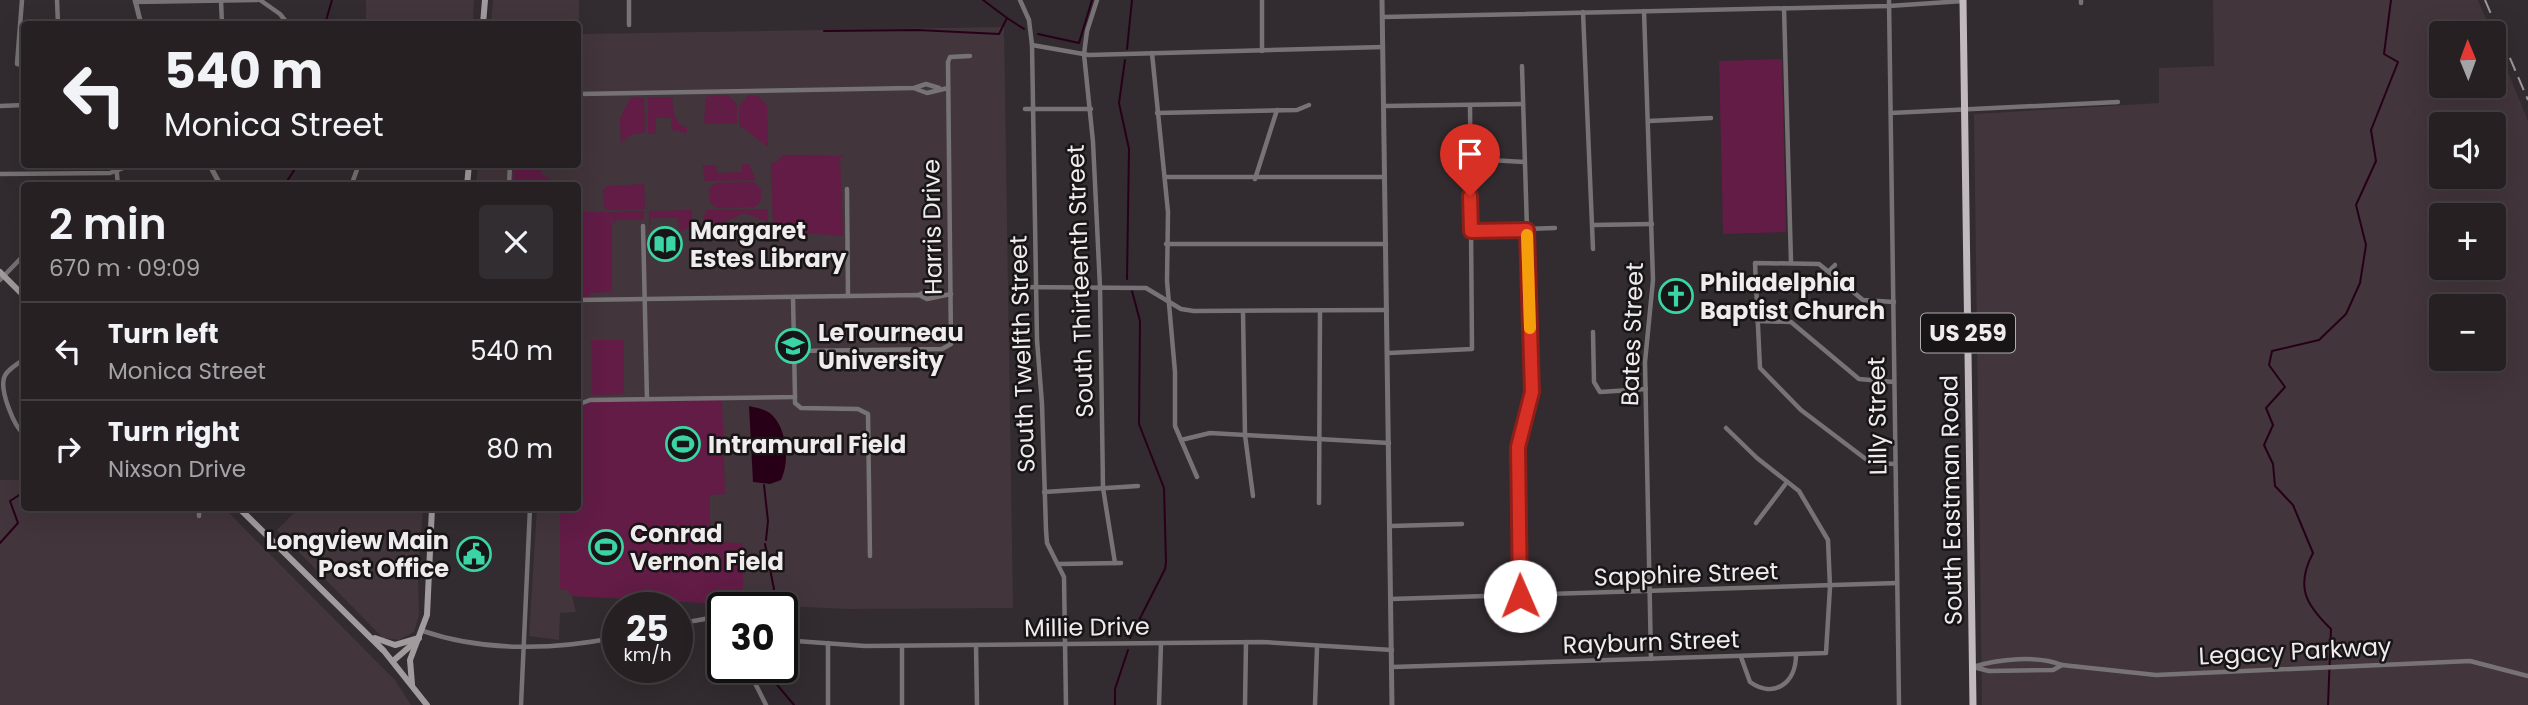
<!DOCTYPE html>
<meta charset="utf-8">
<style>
:root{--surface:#262023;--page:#322d30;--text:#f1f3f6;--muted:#a4a3a6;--line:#423e41}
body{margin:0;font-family:Poppins,sans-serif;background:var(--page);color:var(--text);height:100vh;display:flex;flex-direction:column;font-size:26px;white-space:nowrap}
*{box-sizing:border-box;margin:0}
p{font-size:23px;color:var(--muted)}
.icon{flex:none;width:38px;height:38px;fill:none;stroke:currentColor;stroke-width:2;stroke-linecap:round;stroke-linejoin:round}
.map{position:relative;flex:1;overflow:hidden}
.panel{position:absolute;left:21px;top:182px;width:560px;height:329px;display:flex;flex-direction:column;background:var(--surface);border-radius:7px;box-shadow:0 7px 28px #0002,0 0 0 2px var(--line)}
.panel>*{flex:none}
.hud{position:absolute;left:21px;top:21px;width:560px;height:147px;border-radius:7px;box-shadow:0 7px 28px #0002,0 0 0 2px var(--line);background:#262023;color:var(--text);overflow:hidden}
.needle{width:46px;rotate:359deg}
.controls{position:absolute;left:2429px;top:21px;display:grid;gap:14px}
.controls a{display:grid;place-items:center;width:77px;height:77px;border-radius:7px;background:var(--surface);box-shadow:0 7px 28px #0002,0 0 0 2px var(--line);font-size:35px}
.speed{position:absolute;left:602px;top:592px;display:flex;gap:14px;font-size:35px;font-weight:700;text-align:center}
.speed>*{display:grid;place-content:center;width:91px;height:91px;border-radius:50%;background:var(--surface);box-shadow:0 7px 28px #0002,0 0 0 2px var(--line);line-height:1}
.speed small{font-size:18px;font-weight:400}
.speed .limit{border:4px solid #111;border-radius:10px;background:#fff;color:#111}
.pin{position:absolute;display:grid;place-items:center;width:60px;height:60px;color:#fff;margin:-72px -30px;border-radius:50% 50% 50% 0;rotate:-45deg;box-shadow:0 0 7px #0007}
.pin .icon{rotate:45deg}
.me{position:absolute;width:77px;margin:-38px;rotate:359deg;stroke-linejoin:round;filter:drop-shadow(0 0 5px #0008)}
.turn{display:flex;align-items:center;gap:24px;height:147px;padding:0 28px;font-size:32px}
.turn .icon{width:91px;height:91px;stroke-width:2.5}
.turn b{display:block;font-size:49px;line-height:60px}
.round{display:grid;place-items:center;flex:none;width:74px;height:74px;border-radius:7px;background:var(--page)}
.head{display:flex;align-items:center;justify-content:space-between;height:119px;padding:0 28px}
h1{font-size:42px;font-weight:600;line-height:52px}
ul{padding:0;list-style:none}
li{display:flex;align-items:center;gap:21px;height:98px;padding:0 28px;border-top:2px solid var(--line)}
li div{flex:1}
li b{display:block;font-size:26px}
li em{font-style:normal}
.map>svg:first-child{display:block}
.built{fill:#42353b;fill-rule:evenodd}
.green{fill:#621c46}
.water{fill:#270018}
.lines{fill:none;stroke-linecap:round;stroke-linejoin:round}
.stream{stroke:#270018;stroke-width:2}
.minor{stroke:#777375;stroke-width:4.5}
.tertiary{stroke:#777375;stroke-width:5}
.secondary{stroke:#a19b9e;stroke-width:6}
.primary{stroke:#c1b9bd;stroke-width:7}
.rail{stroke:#9d989b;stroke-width:2;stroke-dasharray:14 7;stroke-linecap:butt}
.route-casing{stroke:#8d1f18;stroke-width:18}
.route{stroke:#d93025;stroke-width:12}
.slow{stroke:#f59e0b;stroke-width:12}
.labels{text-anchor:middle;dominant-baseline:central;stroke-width:5;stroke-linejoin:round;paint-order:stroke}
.shield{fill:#181516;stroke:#afacad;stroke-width:2}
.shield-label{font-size:23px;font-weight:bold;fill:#f0ecee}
.street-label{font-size:24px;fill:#f0ecee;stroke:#181516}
.poi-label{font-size:24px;font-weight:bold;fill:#f0ecee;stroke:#181516;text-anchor:start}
</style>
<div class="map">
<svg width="2528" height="705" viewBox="0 0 2528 705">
<rect width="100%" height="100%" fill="#322b2f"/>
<g class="built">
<polygon points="366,0 474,0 473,24 366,24"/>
<polygon points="493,0 579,0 579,34 1004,27 1013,608 848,609 572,596 576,612 560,613 559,640 529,636 537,508 578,508 578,186 476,186 478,165 578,164 578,24 491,24"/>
<path d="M2213 0H2478L2492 33H2441V86H2494V38L2528 121V705H1982L1974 114 2159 103V68L2214 66ZM2441 124H2494V177H2441ZM2441 215H2494V268H2441ZM2441 306H2494V359H2441Z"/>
<polygon points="0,480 23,480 24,508 224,508 395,680 411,705 0,705"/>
<polygon points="299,508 423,508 418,576 419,615 414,632 399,640 383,638 277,530"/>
</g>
<g class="green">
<polygon points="1782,59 1786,232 1723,234 1719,61"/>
<polygon points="728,95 737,105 737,124 704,124 706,97 734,121 707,96"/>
<polygon points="749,95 758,96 767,105 768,147 739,125 740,105"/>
<polygon points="631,97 644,98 645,132 630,135 621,144 620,118"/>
<path d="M648 97H672C674 112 673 122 687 128V133L672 130 671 118H656V134H648Z"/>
<polygon points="783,155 844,156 840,158 843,236 773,231 771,163 777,162"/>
<polygon points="742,164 749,164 756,180 705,181 703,165 716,165 717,173 742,172"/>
<polygon points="537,165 543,175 557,182 517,183 514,180 514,165"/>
<polygon points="754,182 761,189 761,201 755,207 717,208 710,202 709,189 715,183"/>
<polygon points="644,184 645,209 607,210 604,206 603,190 607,186"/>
<polygon points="768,209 768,222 745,213 717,225 708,224 703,218 707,210"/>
<polygon points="692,210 691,231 690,227 679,232 678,218 651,218 649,233 649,211"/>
<polygon points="644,211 643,220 616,220 615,224 612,219 612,292 589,293 589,297 578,297 578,212 612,212 613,217 613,212"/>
<polygon points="591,340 624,340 624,394 592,395"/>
<polygon points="722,398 725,494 710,495 710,542 743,543 743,605 572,596 567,590 560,590 560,508 578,508 578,502 581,502 580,407 587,400"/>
</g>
<path class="water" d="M749 406C757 408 765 409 771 414 787 428 790 462 781 480L770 484 753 482Z"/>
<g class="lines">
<g class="stream">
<polyline points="983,0 1007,18"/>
<polyline points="325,24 332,0"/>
<polyline points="824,31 918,30 999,34 1007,18 1024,29"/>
<polyline points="1038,34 1079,43 1092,0"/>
<polyline points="1127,49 1132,0"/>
<polyline points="1125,60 1119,103 1129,149 1127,279"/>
<polyline points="284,186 298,164"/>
<polyline points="764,485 768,521 766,540"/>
<polyline points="0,543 18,523 10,501 24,492"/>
<polyline points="758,607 767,591 772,593 774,589 765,544"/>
<polyline points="1130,638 1165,569 1166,562 1164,488 1139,424 1140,321 1132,291"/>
<polyline points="762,667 794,705"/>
<polyline points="1115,705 1115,689 1128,650"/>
<path d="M2328 705 2331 629C2306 605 2295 587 2313 553L2293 505 2275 486 2273 464 2264 445 2273 425 2266 408 2285 387 2269 365 2272 351 2319 340 2346 314 2360 283 2366 245 2356 205 2376 161 2371 130 2398 62 2384 54 2391 0"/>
</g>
<g class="minor">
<polyline points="22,0 17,64 24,65"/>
<polyline points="57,0 58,24"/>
<polyline points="260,0 280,14 288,24"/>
<polyline points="629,0 629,25"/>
<polyline points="1020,0 1029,20 1032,45 1037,340 1042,404 1046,530 1047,543 1064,577 1066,705"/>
<polyline points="1097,0 1087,31 1084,54 1093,142 1100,287 1103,488 1115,563"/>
<polyline points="1262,0 1262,51"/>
<polyline points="1889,0 1899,705"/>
<polyline points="2081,0 2081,3"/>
<polyline points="221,1 222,24"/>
<polyline points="135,2 257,0"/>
<polyline points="1784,8 1791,262"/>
<polyline points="1644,11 1653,280 1645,362 1651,659"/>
<polyline points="1583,12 1593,249"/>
<polyline points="1383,17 1889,6 1963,1"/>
<polyline points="1032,45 1089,55 1383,47"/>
<polyline points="1152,53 1168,212 1167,281 1175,372 1175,426 1197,477"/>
<polyline points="916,89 927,93 948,88"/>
<polyline points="578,94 914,88 926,84 939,88"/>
<polyline points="0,106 24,105"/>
<polyline points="1384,106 1523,104"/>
<polyline points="1025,109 1091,109"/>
<polyline points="1157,113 1297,110 1309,105"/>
<polyline points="1891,113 2118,102"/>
<polyline points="1649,121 1711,118"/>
<polyline points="1470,159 1525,162"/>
<polyline points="116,164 118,186"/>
<polyline points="0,174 110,173 134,164"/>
<polyline points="1165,177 1385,177"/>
<polyline points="1255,179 1277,110"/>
<polyline points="351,186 359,164"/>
<polyline points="509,186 510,164"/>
<polyline points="847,189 848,296"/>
<polyline points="1593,225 1652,224"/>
<polyline points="643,226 647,399"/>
<polyline points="1471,231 1555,228"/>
<polyline points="1166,244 1386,244"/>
<polyline points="1829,271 1835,265"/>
<polyline points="0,280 24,255"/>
<polyline points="1016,287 1146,288 1181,309 1194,311 1387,310"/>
<polyline points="919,295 928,290 939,294"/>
<polyline points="578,300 919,295 927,299 951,294"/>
<polyline points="1894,302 1863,300 1819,264 1755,263 1760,368 1801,410 1871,463 1895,464"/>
<polyline points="1243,311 1245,435 1253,496"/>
<polyline points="1757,321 1791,322 1859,379 1894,382"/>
<polyline points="1593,332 1594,382 1600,392 1646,389"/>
<polyline points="794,351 942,349 951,344 948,62 950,57 970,56"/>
<polyline points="1389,353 1472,349 1470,105"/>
<path d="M24 359C18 364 6 370 4 378 0 391 14 427 24 434"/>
<polyline points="795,397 795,403 801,408 858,409 868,414 870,556"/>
<polyline points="578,410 582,403 590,400 795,397 793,297"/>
<polyline points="1181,440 1210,433 1389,443"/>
<polyline points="1044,492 1138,486"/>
<polyline points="1319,503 1320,311"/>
<polyline points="199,516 199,508"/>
<polyline points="1756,523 1787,482"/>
<polyline points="1391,526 1462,524"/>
<polyline points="1058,564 1121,563"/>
<polyline points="1520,596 1518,447 1532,392 1522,66"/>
<polyline points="1391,599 1897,583"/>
<polyline points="677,624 710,618 723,622"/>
<path d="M423 631C484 652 555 650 618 637"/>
<polyline points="782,640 865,646 1262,642 1392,650"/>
<polyline points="976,645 977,705"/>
<polyline points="902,646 902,705"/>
<path d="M1741 657 1750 682C1774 699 1796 683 1796 655"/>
<polyline points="747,667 766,705"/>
<polyline points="1392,667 1826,653 1830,587 1828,540 1799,491 1757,458 1726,428"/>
<path d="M1973 667C1998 659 2038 655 2062 665L2156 675 2470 661 2528 676"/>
<polyline points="1973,667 1989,671 2053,670 2062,665"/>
<polyline points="521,705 530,508"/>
<polyline points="828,705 828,643"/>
<polyline points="1159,705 1161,643"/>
<polyline points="1245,705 1246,642"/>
<polyline points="1315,705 1317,648"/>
</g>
<g class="tertiary">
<polyline points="135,0 141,24"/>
<polyline points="1382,0 1392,705"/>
<polyline points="209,164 221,186"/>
</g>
<g class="secondary">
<polyline points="483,24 485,0"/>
<polyline points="467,186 469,164"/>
<polyline points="0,272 24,296"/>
<polyline points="239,508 384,651 427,705"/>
<polyline points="375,638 395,645 419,638"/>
<polyline points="393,661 415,642"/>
<polyline points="412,684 410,660 427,615 432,508"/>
</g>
<polyline class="primary" points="1963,0 1973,705"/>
<polyline class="rail" points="2485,0 2528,100"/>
</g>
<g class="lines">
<g class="route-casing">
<polyline id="route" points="1470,196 1471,231 1527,230 1532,392 1518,447 1520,596"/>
</g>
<use href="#route" class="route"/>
<polyline class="slow" points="1527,235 1530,328"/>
</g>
<defs>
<g id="library-ring" transform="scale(1.75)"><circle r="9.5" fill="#181516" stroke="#3bd4a4" stroke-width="1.5"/><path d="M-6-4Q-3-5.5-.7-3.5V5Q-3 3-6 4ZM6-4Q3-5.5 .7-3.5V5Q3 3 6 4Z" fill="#3bd4a4"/></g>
<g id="church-ring" transform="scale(1.75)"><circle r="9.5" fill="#181516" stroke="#3bd4a4" stroke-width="1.5"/><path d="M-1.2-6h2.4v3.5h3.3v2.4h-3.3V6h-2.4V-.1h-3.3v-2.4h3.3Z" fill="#3bd4a4"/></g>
<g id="university-ring" transform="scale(1.75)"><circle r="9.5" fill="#181516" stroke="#3bd4a4" stroke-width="1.5"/><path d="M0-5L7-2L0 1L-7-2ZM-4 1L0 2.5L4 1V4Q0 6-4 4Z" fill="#3bd4a4"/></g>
<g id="stadium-ring" transform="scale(1.75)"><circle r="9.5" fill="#181516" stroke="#3bd4a4" stroke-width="1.5"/><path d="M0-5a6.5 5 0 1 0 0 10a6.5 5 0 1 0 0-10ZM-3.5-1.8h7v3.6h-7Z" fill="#3bd4a4"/></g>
<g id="civic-ring" transform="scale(1.75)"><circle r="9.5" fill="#181516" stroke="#3bd4a4" stroke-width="1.5"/><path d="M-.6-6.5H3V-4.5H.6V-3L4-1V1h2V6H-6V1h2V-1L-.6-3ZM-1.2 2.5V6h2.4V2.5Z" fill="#3bd4a4"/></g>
</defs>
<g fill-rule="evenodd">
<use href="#library-ring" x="665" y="244"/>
<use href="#church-ring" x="1676" y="296"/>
<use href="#university-ring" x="793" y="346"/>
<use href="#stadium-ring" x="683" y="444"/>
<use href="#stadium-ring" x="606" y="547"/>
<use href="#civic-ring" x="474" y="554"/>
</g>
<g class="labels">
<rect class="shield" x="1921" y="313.5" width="94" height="39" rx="5"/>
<g class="shield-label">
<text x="1968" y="333">US 259</text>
</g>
<g class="street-label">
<text transform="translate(932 227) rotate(-91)">Harris Drive</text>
<text transform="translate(1080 281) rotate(-92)">South Thirteenth Street</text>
<text transform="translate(1632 334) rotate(-88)">Bates Street</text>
<text transform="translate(1022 354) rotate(-92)">South Twelfth Street</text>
<text transform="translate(1877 416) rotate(-91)">Lilly Street</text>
<text transform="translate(1951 500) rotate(-91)">South Eastman Road</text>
<text transform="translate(1686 574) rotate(-2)">Sapphire Street</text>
<text transform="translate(1087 627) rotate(-1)">Millie Drive</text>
<text transform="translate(1651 642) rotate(-2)">Rayburn Street</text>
<text transform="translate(2295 651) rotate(-3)">Legacy Parkway</text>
</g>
<g class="poi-label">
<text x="690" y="230">Margaret<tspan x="690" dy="28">Estes Library</tspan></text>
<text x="1700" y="282">Philadelphia<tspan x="1700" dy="28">Baptist Church</tspan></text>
<text x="818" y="332">LeTourneau<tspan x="818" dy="28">University</tspan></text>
<text x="708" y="444">Intramural Field</text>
<text x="630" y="533">Conrad<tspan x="630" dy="28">Vernon Field</tspan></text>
<text x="449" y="540" text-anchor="end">Longview Main<tspan x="449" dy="28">Post Office</tspan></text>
</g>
</g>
</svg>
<div class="controls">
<a><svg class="needle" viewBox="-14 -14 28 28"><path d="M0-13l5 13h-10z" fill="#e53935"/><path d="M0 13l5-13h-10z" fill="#a4a3a6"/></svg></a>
<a><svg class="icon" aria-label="sound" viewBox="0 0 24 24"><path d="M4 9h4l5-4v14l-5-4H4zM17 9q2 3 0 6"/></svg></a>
<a>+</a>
<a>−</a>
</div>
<div class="speed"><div>25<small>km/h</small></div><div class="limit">30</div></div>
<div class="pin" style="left:1470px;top:196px;background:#d93025"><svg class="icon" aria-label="arrive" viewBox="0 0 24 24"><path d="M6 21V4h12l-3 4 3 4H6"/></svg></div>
<svg class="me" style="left:1520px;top:596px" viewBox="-20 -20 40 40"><circle r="19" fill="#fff"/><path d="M0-13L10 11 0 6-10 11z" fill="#d93025"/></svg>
<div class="hud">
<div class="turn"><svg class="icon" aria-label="left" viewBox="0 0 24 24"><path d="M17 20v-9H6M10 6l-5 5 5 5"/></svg><div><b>540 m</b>Monica Street</div></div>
</div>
<section class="panel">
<div class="head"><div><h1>2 min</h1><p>670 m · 09:09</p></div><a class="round"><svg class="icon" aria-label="close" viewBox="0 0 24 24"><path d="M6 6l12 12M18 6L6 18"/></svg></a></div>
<ul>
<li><svg class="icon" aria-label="left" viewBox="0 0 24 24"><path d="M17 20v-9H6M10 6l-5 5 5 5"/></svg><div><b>Turn left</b><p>Monica Street</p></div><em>540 m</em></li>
<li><svg class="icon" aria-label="right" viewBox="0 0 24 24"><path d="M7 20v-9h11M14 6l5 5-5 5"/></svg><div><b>Turn right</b><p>Nixson Drive</p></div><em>80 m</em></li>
</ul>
</section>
</div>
